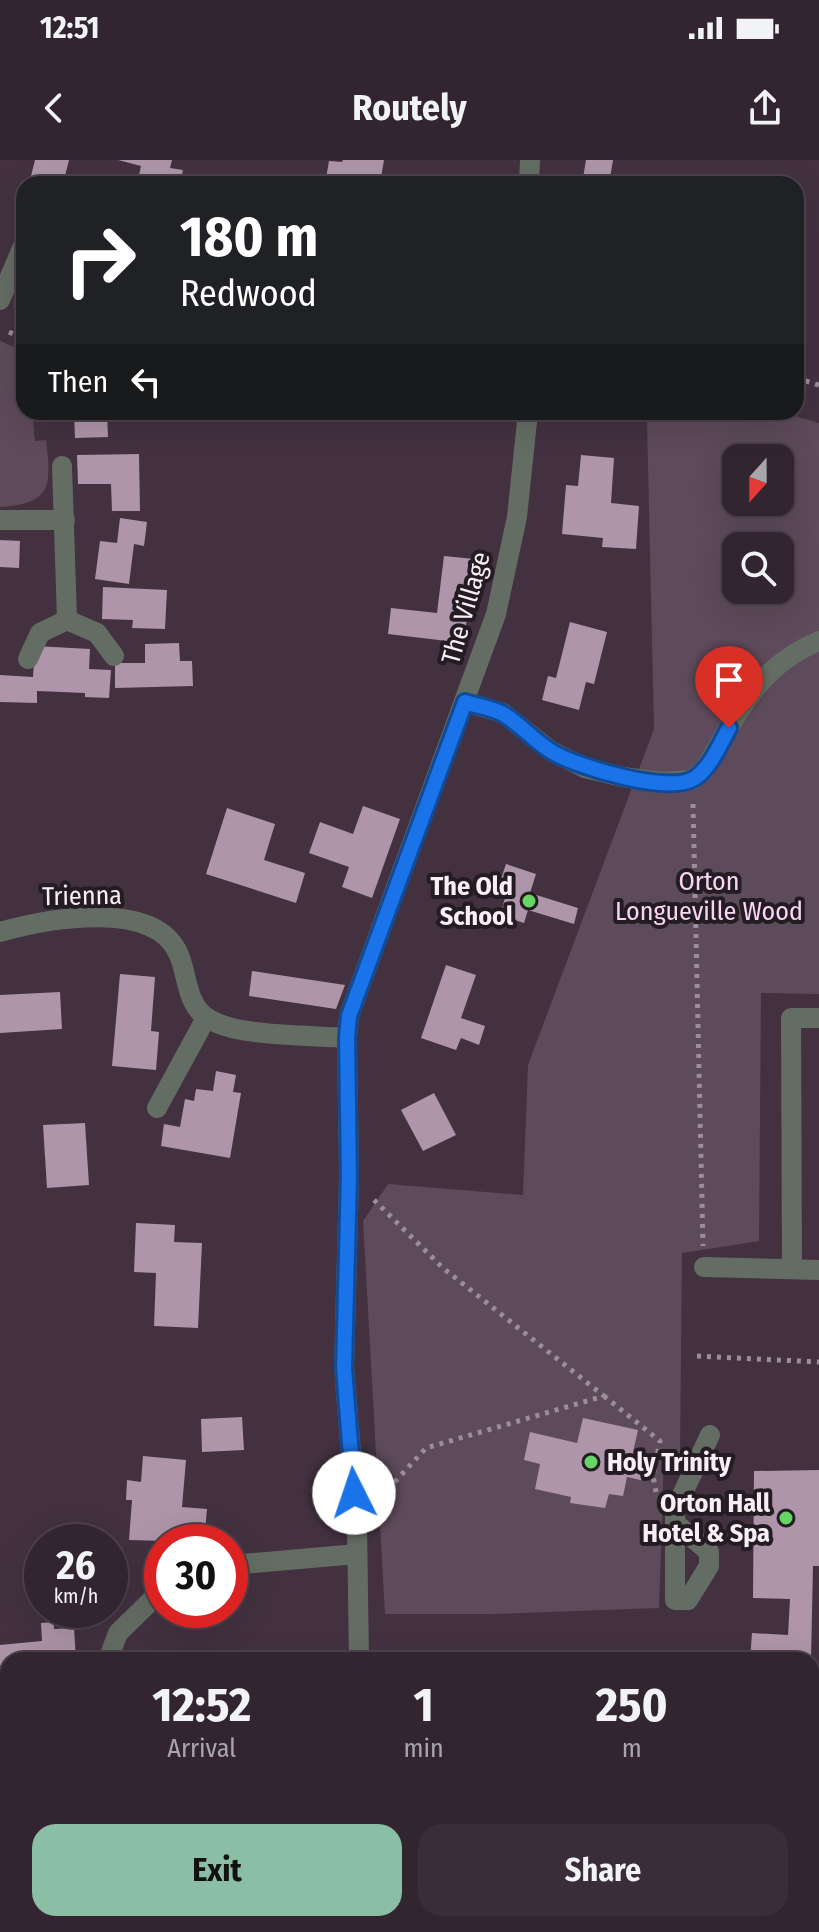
<!DOCTYPE html>
<style>
:root{--surface:#322530;--page:#3a2d38;--text:#f1f3f6;--muted:#a8a5ab;--line:#4d424c;--accent:#8abfa5}
body{margin:0;font-family:"Fira Sans Condensed",sans-serif;background:var(--page);color:var(--text);height:100vh;display:flex;flex-direction:column;font-size:30px;white-space:nowrap}
*{box-sizing:border-box;margin:0}
p{font-size:26px;color:var(--muted)}
.icon{flex:none;width:44px;height:44px;fill:none;stroke:currentColor;stroke-width:2;stroke-linecap:round;stroke-linejoin:round}
.map{position:relative;flex:1;overflow:hidden}
.details{position:absolute;left:0px;top:1492px;width:820px;height:280px;display:flex;flex-direction:column;background:var(--surface);border-radius:24px 24px 0 0;box-shadow:0 8px 32px #0002,0 0 0 2px var(--line)}
.details>*{flex:none}
.hud{position:absolute;left:16px;top:16px;width:788px;height:244px;border-radius:24px;box-shadow:0 8px 32px #0002,0 0 0 2px var(--line);background:#202124;color:#fff;overflow:hidden}
.needle{width:52px;rotate:201deg}
.buttons{position:absolute;left:722px;top:284px;display:grid;gap:16px}
.buttons a{display:grid;place-items:center;width:72px;height:72px;border-radius:16px;background:var(--surface);box-shadow:0 8px 32px #0002,0 0 0 2px var(--line);font-size:40px}
.speed{position:absolute;left:24px;top:1364px;display:flex;gap:16px;font-size:40px;font-weight:700;text-align:center}
.speed>*{display:grid;place-content:center;width:104px;height:104px;border-radius:50%;background:var(--surface);box-shadow:0 8px 32px #0002,0 0 0 2px var(--line);line-height:1}
.speed small{font-size:20px;font-weight:400}
.speed .limit{border:12px solid #d22;background:#fff;color:#111}
.pin{position:absolute;display:grid;place-items:center;width:68px;height:68px;color:#fff;margin:-82px -34px;border-radius:50% 50% 50% 0;rotate:-45deg;box-shadow:0 0 8px #0007}
.pin .icon{rotate:45deg}
.me{position:absolute;width:88px;margin:-44px;rotate:356deg;stroke-linejoin:round;filter:drop-shadow(0 0 6px #0008)}
.turn{display:flex;align-items:center;gap:28px;height:168px;padding:0 32px;font-size:36px}
.turn .icon{width:104px;height:104px;stroke-width:2.5}
.turn b{display:block;font-size:56px;line-height:68px}
.then{display:flex;align-items:center;height:76px;padding:0 32px;background:#0003;gap:16px;font-size:30px}
.eta{display:flex;justify-content:space-evenly;align-items:center;height:136px;text-align:center}
.eta b{font-size:48px;font-weight:700;line-height:56px}
.primary-button{display:flex;gap:16px;margin-top:auto;padding:16px 32px}
.primary-button a{flex:1;height:92px;border-radius:24px;background:var(--accent);color:#111;font-size:32px;font-weight:700;line-height:92px;text-align:center}
.primary-button a+a{background:var(--page);color:var(--text)}
.status{display:flex;justify-content:space-between;align-items:center;height:56px;padding:0 40px;background:var(--surface);direction:ltr}
.status svg{height:22px;fill:currentColor}
header{display:flex;justify-content:space-between;align-items:center;height:104px;padding:0 32px;background:var(--surface);font-size:36px;font-weight:700}
.map>svg:first-child{display:block}
.green{fill:#5d4a5a;fill-rule:evenodd}
.building{fill:#ae95a9}
.lines{fill:none;stroke-linecap:round;stroke-linejoin:round}
.path{stroke:#9c8d99;stroke-width:5;stroke-dasharray:4 6;stroke-linecap:butt}
.minor{stroke:#646d64;stroke-width:20}
.route-casing{stroke:#114b97;stroke-width:20}
.route{stroke:#1a73e8;stroke-width:14}
.poi-dot{fill:#67d465;stroke:#241c23;stroke-width:3}
.labels{text-anchor:middle;dominant-baseline:central;stroke-width:8;stroke-linejoin:round;paint-order:stroke}
.street-label{font-size:26px;fill:#f9edf6;stroke:#241c23}
.park-label{font-size:26px;fill:#fad5f3;stroke:#241c23}
.poi-label{font-size:26px;font-weight:bold;fill:#f9edf6;stroke:#241c23;text-anchor:end}
</style>
<div class="status"><b>12:51</b><svg viewBox="0 0 49 12"><path d="M0 12V9h3v3zM5 12V6h3v6zM10 12V3h3v9zM15 12V0h3v12zM26 1h20v11H26zM47 4h2v5h-2z"/></svg></div>
<header><svg class="icon" aria-label="back" viewBox="0 0 24 24"><path d="M15 5l-7 7 7 7"/></svg>Routely<svg class="icon" aria-label="share" viewBox="0 0 24 24"><path d="M12 15V3M7 8l5-5 5 5M5 13v7h14v-7"/></svg></header>
<div class="map">
<svg width="819" height="1772" viewBox="0 0 819 1772">
<rect width="100%" height="100%" fill="#433140"/>
<g class="green">
<path d="M0 181 24 191V252H32L35 281 46 280C52 327 51 344 0 347Z"/>
<path d="M795 256 819 263V834L761 833 759 1081 682 1093 680 1296 664 1297 659 1448 493 1454H385L363 1061 388 1024 523 1035 528 905 654 569 647 261ZM736 298H780V342H736ZM736 386H780V430H736Z"/>
<polygon points="812,1695 819,1695 819,1772 624,1772 634,1764 812,1764"/>
</g>
<g class="building">
<polygon points="35,0 69,0 63,24 29,24"/>
<polygon points="118,0 172,0 170,8 183,10 180,24 137,24 141,6"/>
<polygon points="343,0 384,0 380,24 325,24 329,1 342,2"/>
<polygon points="586,0 613,0 609,24 582,24"/>
<polygon points="629,14 663,23 663,24 626,24"/>
<polygon points="74,252 107,252 108,277 75,278"/>
<polygon points="139,294 140,351 112,351 111,324 78,324 77,295"/>
<polygon points="581,295 614,298 611,343 639,346 636,389 602,387 603,378 562,374 566,325 578,326"/>
<polygon points="120,358 147,362 144,386 134,384 129,424 95,419 100,381 117,383"/>
<polygon points="0,380 20,381 19,408 0,407"/>
<polygon points="444,396 474,399 464,483 388,474 391,448 437,453"/>
<polygon points="103,427 167,430 165,469 132,468 133,460 102,459"/>
<polygon points="570,462 607,472 594,524 586,522 579,550 542,540 548,516 556,518"/>
<polygon points="179,483 180,501 192,501 193,526 115,528 115,503 145,503 145,484"/>
<polygon points="35,486 90,489 89,509 111,510 109,538 85,537 85,533 37,531 37,543 0,542 0,515 33,517"/>
<polygon points="363,646 400,659 372,738 342,727 349,707 309,693 320,662 353,674"/>
<polygon points="227,648 275,664 264,700 305,713 296,743 206,714"/>
<polygon points="506,704 536,714 530,733 578,748 574,764 528,750 524,763 500,755 508,728 499,725"/>
<polygon points="446,805 476,815 461,858 485,866 479,885 461,878 456,890 421,878"/>
<polygon points="252,811 345,825 336,849 249,836"/>
<polygon points="120,814 155,817 151,871 159,872 156,910 112,906"/>
<polygon points="60,832 62,869 0,873 0,835"/>
<polygon points="216,911 236,915 233,932 241,933 230,998 161,986 164,964 180,967 185,939 194,941 196,929 213,931"/>
<polygon points="434,933 456,975 423,991 401,950"/>
<polygon points="85,963 89,1025 47,1028 43,965"/>
<polygon points="136,1063 175,1065 174,1082 202,1083 198,1168 154,1166 156,1113 134,1112"/>
<polygon points="242,1257 244,1290 202,1292 201,1259"/>
<polygon points="583,1258 638,1270 632,1297 650,1301 645,1321 627,1317 623,1336 609,1334 605,1348 570,1343 571,1337 535,1329 540,1304 524,1300 530,1272 577,1283"/>
<polygon points="143,1296 186,1300 182,1347 207,1349 204,1382 129,1380 132,1340 126,1340 127,1320 141,1322"/>
<polygon points="819,1310 819,1406 813,1406 811,1500 750,1500 752,1473 788,1475 790,1439 753,1438 754,1311"/>
<polygon points="54,1462 54,1469 74,1468 76,1500 8,1500 8,1519 0,1519 0,1485 42,1481 41,1463"/>
<rect x="222" y="1764" width="54" height="8"/>
</g>
<g class="lines">
<g class="path">
<polyline points="9,172 24,179"/>
<polyline points="796,218 819,225"/>
<polyline points="693,644 703,1086"/>
<polyline points="374,1040 443,1108 604,1236 426,1288 379,1339"/>
<polyline points="697,1196 819,1202"/>
<polyline points="604,1236 660,1281 653,1316 656,1332"/>
</g>
<g class="minor">
<polyline points="529,24 530,0"/>
<polyline points="0,140 23,86"/>
<polyline points="62,306 67,460"/>
<polyline points="0,360 65,360"/>
<polyline points="28,499 40,473 67,460 97,473 114,496"/>
<path d="M465 542 503 553 551 591 585 608 623 617 661 622 692 620 704 610C737 556 757 506 819 481"/>
<path d="M0 772C46 759 156 738 179 795 188 816 186 846 209 859 237 877 312 875 347 878"/>
<polyline points="157,948 206,858"/>
<polyline points="704,1107 819,1110"/>
<polyline points="792,1109 791,858 819,858"/>
<polyline points="675,1363 709,1392 709,1406 688,1440 675,1440 675,1350 710,1275"/>
<polyline points="230,1405 357,1394"/>
<polyline points="109,1497 118,1473 162,1430"/>
<polyline points="359,1500 357,1364 344,1208 349,1017 347,878 349,856 496,454 517,357 528,252"/>
<polyline points="373,1764 373,1772"/>
</g>
</g>
<g class="lines">
<g class="route-casing">
<path id="route" d="M354 1333 344 1208 349 1017 347 878 349 856 465 542C477 546 494 548 505 555 522 566 536 583 554 593 579 607 669 635 695 618 710 608 720 584 729 568"/>
</g>
<use href="#route" class="route"/>
</g>
<g class="poi-dot">
<circle cx="529" cy="741" r="8"/>
<circle cx="591" cy="1302" r="8"/>
<circle cx="786" cy="1358" r="8"/>
</g>
<g class="labels">
<g class="street-label">
<text transform="translate(466 448) rotate(-74)">The Village</text>
<text transform="translate(82 736) rotate(-1)">Trienna</text>
</g>
<g class="park-label">
<text x="709" y="721">Orton<tspan x="709" dy="30">Longueville Wood</tspan></text>
</g>
<g class="poi-label">
<text x="513" y="726">The Old<tspan x="513" dy="30">School</tspan></text>
<text x="607" y="1302" text-anchor="start">Holy Trinity</text>
<text x="770" y="1343">Orton Hall<tspan x="770" dy="30">Hotel &amp; Spa</tspan></text>
</g>
</g>
</svg>
<div class="buttons">
<a><svg class="needle" viewBox="-14 -14 28 28"><path d="M0-13l5 13h-10z" fill="#e53935"/><path d="M0 13l5-13h-10z" fill="#a8a5ab"/></svg></a>
<a><svg class="icon" aria-label="search" viewBox="0 0 24 24"><circle cx="10" cy="10" r="6"/><path d="M15 15l6 6"/></svg></a>
</div>
<div class="speed"><div>26<small>km/h</small></div><div class="limit">30</div></div>
<div class="pin" style="left:729px;top:568px;background:#d93025"><svg class="icon" aria-label="arrive" viewBox="0 0 24 24"><path d="M6 21V4h12l-3 4 3 4H6"/></svg></div>
<svg class="me" style="left:354px;top:1333px" viewBox="-20 -20 40 40"><circle r="19" fill="#fff"/><path d="M0-13L10 11 0 6-10 11z" fill="#1a73e8"/></svg>
<div class="hud">
<div class="turn"><svg class="icon" aria-label="right" viewBox="0 0 24 24"><path d="M7 20v-9h11M14 6l5 5-5 5"/></svg><div><b>180 m</b>Redwood</div></div>
<div class="then">Then<svg class="icon" aria-label="left" viewBox="0 0 24 24"><path d="M17 20v-9H6M10 6l-5 5 5 5"/></svg></div>
</div>
<section class="details">
<div class="eta">
<div><b>12:52</b><p>Arrival</p></div>
<div><b>1</b><p>min</p></div>
<div><b>250</b><p>m</p></div>
</div>
<div class="primary-button"><a>Exit</a><a>Share</a></div>
</section>
</div>
